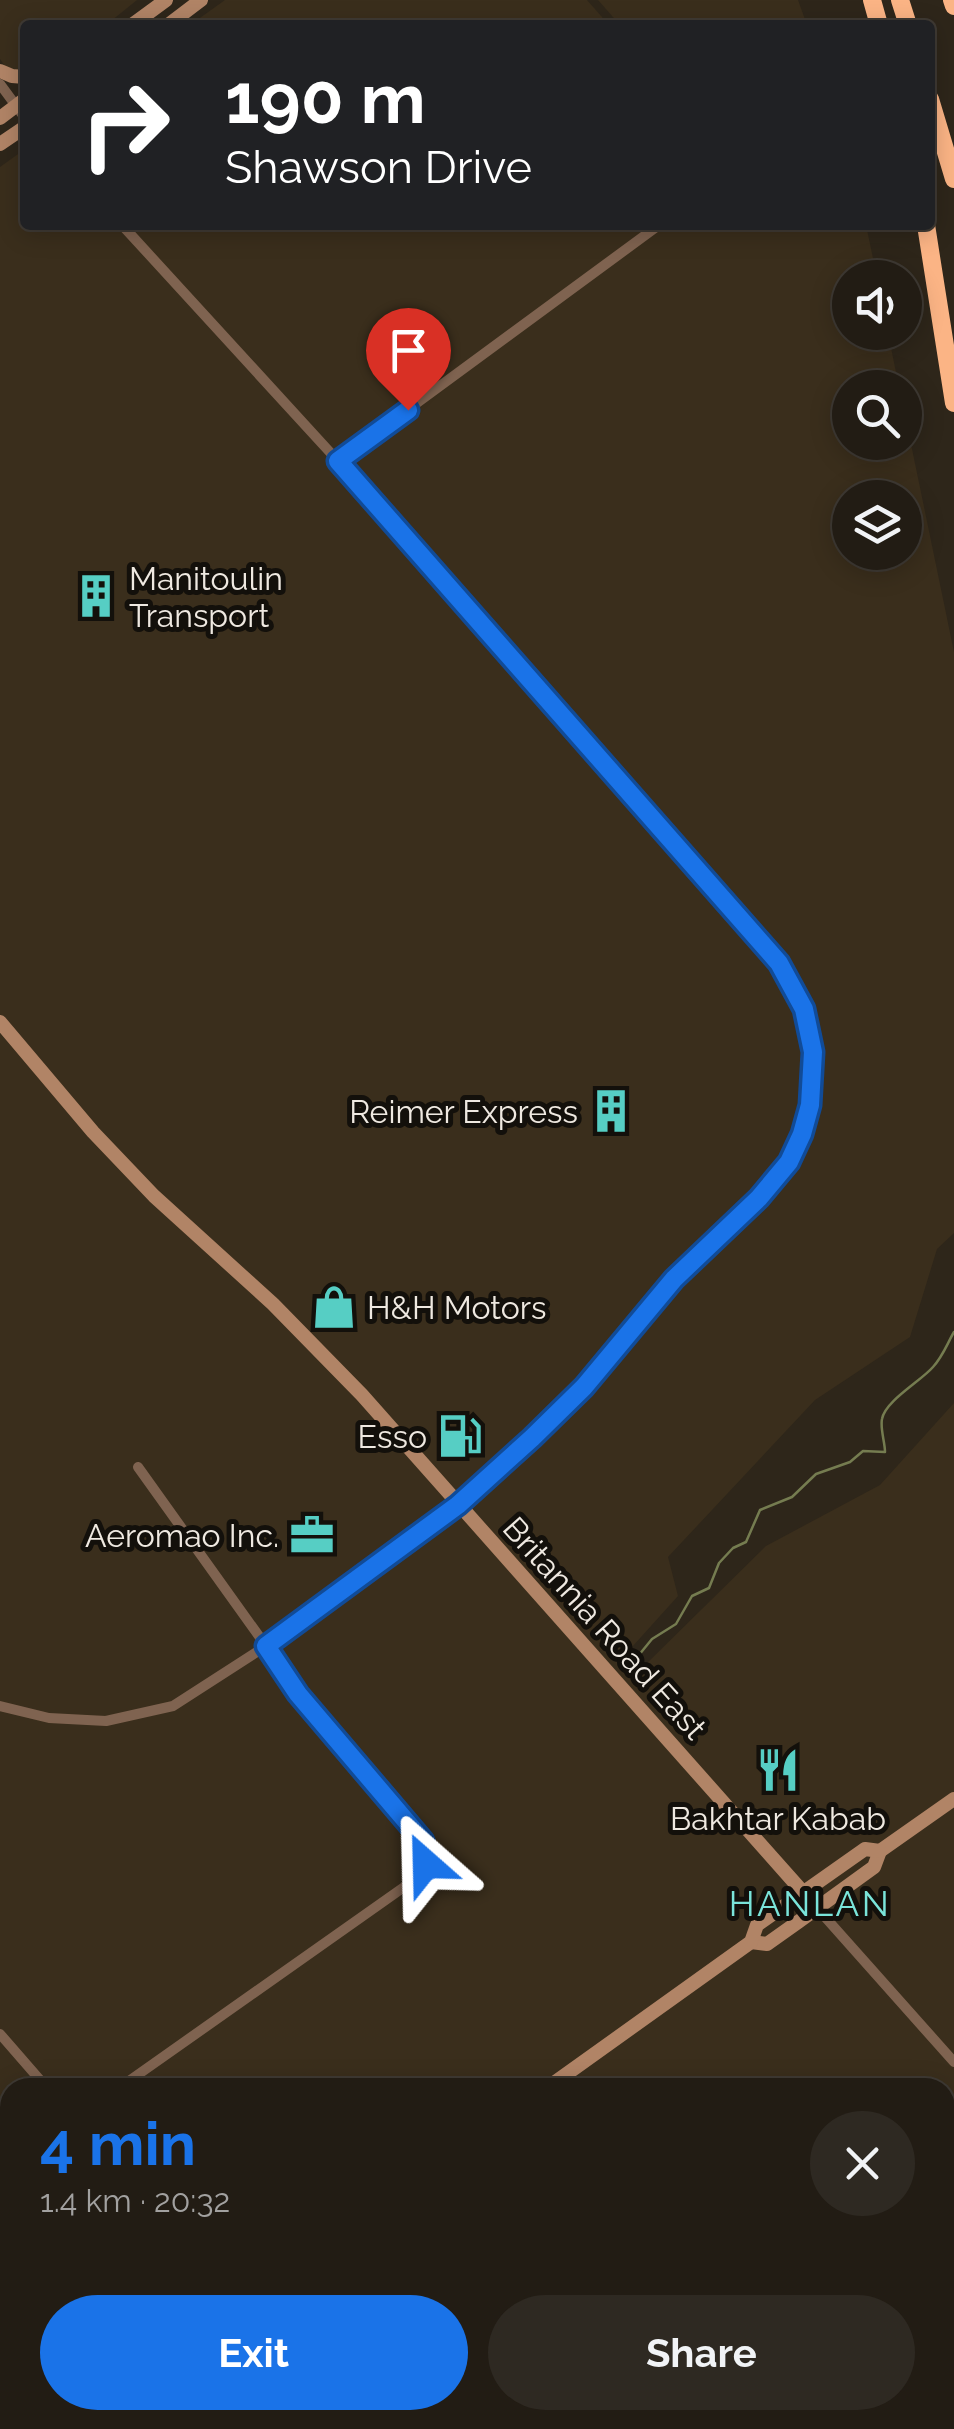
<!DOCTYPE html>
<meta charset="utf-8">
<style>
:root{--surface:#221c14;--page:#2e2922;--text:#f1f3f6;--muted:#a2a1a0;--line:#3f3a34;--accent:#1a73e8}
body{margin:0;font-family:Raleway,sans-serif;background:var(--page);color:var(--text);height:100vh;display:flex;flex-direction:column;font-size:38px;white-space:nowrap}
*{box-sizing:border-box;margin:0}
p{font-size:32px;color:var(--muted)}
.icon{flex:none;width:55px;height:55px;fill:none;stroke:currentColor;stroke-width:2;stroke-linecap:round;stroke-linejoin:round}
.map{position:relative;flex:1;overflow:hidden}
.drawer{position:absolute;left:0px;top:2078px;width:955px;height:352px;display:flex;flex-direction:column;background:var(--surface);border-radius:30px 30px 0 0;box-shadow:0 5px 25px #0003,0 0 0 2px var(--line)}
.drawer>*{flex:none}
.top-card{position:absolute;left:20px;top:20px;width:915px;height:210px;border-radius:10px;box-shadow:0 5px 25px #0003,0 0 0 2px var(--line);background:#202124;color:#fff;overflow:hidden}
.controls{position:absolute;left:832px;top:260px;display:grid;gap:20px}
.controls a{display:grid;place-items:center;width:90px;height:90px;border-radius:50%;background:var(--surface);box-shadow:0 5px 25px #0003,0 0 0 2px var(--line);font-size:50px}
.pin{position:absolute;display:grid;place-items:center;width:85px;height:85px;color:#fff;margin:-102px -42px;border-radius:50% 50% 50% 0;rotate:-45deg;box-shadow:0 0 10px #0007}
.pin .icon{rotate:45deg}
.me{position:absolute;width:110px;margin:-55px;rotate:335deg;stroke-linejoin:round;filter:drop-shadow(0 0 8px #0008)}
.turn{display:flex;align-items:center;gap:35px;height:210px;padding:0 40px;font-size:45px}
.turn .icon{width:130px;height:130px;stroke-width:2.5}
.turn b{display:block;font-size:70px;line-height:85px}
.round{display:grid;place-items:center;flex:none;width:105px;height:105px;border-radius:52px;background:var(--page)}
.overview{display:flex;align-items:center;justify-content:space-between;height:170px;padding:0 40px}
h1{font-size:60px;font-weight:700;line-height:75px;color:var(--accent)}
.primary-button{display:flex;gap:20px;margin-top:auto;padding:20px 40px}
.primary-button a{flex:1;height:115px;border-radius:60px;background:var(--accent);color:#fff;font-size:40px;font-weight:700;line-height:115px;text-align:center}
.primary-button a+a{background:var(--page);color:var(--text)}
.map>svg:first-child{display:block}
.built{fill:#3a2e1c;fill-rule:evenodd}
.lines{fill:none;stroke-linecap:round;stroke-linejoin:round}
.stream{stroke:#757c50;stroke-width:2.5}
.street{stroke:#7f6350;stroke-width:10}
.secondary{stroke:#b18466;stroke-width:14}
.highway{stroke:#fbb485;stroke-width:18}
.route-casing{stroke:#114b97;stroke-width:25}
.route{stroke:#1a73e8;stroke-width:18}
.labels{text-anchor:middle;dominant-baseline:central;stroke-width:10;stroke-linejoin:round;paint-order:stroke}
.poi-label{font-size:32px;fill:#efe9e1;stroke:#13100b;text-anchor:end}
.street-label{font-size:32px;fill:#efe9e1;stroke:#13100b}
.neighbourhood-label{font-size:35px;letter-spacing:2.5px;fill:#7ae4da;stroke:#13100b}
</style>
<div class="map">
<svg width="954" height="2429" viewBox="0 0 954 2429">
<rect width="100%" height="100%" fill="#2e261a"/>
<g class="built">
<polygon points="0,0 137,0 106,25 25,25 25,73 5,66 0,59"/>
<polygon points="225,0 587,0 609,25 190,25"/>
<polygon points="598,0 798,0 807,25 620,25"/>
<path d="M25 149V225H866L877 277 850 278V332L888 333 899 387 850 388V442H905V415L954 652V1233L937 1249 910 1337 815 1400 668 1557 678 1596 623 1657 642 1668 766 1546 880 1485 954 1403V2429H0V167ZM850 498H905V552H850ZM10 2088H945V2420H10Z"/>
</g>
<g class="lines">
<path class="stream" d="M634 1661 652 1639 676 1624 692 1596 709 1588 719 1563 733 1548 746 1542 760 1510 792 1497 816 1474 850 1462 863 1451 885 1452C885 1442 880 1429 882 1419 885 1401 921 1381 933 1367 943 1356 947 1344 954 1332"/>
<g class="street">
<polyline points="0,84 25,118"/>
<polyline points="338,461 659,225"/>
<polyline points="0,1706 49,1718 106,1721 173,1706 266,1646 458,1505 532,1438 584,1387 674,1279 759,1198 789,1162 802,1134 810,1105 813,1052 804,1009 779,963 338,461 122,225"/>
<polyline points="817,1908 954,2062"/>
<polyline points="0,2034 47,2088"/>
<path d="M119 2088 414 1880C425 1868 430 1856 423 1841L298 1695 266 1646 138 1467"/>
<polyline points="945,2280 954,2272"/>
<polyline points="556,2420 562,2429"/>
<polyline points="762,2429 775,2420"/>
</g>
<g class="secondary">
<polyline points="132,25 166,0"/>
<polyline points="168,25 201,0"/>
<polyline points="0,71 12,76 25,77"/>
<polyline points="0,118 25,99"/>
<polyline points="0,144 25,127"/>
<polyline points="0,1022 93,1132 154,1196 273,1304 362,1395 817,1908"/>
<polyline points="751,1942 767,1944 798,1922 874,1867 880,1851 954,1799"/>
<polyline points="547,2088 751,1942 757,1925 865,1849 880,1851"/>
<polyline points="64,2429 77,2420"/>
</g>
<g class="highway">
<polyline points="872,0 879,25"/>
<polyline points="900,0 908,25"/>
<polyline points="952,0 954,6"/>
<polyline points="930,99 954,179"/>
<polyline points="926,225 954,403"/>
</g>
</g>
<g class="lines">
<g class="route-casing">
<polyline id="route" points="408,410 338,461 779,963 804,1009 813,1052 810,1105 802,1134 789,1162 759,1198 674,1279 584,1387 532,1438 458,1505 266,1646 298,1694 423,1841 426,1852 426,1864"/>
</g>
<use href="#route" class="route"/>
</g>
<defs>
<g id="building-bare" transform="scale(3.45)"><path d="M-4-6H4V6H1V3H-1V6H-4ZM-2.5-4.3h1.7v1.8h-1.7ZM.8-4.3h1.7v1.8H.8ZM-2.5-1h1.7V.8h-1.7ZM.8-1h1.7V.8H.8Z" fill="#56cec4" stroke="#13100b" stroke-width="2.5" paint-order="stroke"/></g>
<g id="shop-bare" transform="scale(3.45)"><path d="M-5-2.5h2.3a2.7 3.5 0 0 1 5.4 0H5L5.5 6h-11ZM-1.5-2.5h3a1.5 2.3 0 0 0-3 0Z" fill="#56cec4" stroke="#13100b" stroke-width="2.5" paint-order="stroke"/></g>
<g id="fuel-bare" transform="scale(3.45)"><path d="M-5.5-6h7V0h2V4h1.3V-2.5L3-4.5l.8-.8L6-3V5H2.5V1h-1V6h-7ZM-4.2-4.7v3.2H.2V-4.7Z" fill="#56cec4" stroke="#13100b" stroke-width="2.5" paint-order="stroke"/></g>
<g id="office-bare" transform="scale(3.45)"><path d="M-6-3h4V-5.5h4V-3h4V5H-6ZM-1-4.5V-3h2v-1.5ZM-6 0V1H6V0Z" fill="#56cec4" stroke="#13100b" stroke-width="2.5" paint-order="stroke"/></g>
<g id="restaurant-bare" transform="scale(3.45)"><path d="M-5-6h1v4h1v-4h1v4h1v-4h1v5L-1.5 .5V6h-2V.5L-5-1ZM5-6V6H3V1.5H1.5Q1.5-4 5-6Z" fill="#56cec4" stroke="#13100b" stroke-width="2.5" paint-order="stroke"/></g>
</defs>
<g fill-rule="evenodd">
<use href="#building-bare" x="96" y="596"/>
<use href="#building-bare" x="611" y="1111"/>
<use href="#shop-bare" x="334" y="1307"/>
<use href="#fuel-bare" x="460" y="1436"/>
<use href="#office-bare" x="312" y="1535"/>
<use href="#restaurant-bare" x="778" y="1770"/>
</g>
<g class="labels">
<g class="poi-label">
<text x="129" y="578" text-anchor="start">Manitoulin<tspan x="129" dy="37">Transport</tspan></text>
<text x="578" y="1111">Reimer Express</text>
<text x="367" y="1307" text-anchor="start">H&amp;H Motors</text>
<text x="427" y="1436">Esso</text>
<text x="279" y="1535">Aeromao Inc.</text>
<text x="778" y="1818" text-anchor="middle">Bakhtar Kabab</text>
</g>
<g class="street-label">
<text transform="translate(605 1628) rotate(48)">Britannia Road East</text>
</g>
<g class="neighbourhood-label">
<text x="810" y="1903">HANLAN</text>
</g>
</g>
</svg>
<div class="controls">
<a><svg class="icon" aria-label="sound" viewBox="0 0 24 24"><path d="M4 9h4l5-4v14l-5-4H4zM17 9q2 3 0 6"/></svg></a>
<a><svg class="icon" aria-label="search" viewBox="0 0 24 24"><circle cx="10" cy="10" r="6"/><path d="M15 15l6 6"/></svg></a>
<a><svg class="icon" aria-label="layers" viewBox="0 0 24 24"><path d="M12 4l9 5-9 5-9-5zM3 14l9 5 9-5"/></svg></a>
</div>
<div class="pin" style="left:408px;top:410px;background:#d93025"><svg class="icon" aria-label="arrive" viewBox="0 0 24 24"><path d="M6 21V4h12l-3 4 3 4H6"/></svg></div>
<svg class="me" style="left:426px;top:1864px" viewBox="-20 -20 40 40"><path d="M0-17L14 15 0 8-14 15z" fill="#1a73e8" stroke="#fff" stroke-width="4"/></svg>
<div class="top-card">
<div class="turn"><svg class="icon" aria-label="right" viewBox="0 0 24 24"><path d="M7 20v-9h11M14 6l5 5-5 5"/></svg><div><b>190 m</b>Shawson Drive</div></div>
</div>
<section class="drawer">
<div class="overview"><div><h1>4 min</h1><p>1.4 km · 20:32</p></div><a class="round"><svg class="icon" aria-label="close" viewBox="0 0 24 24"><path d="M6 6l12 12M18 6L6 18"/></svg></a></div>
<div class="primary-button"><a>Exit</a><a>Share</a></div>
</section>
</div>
